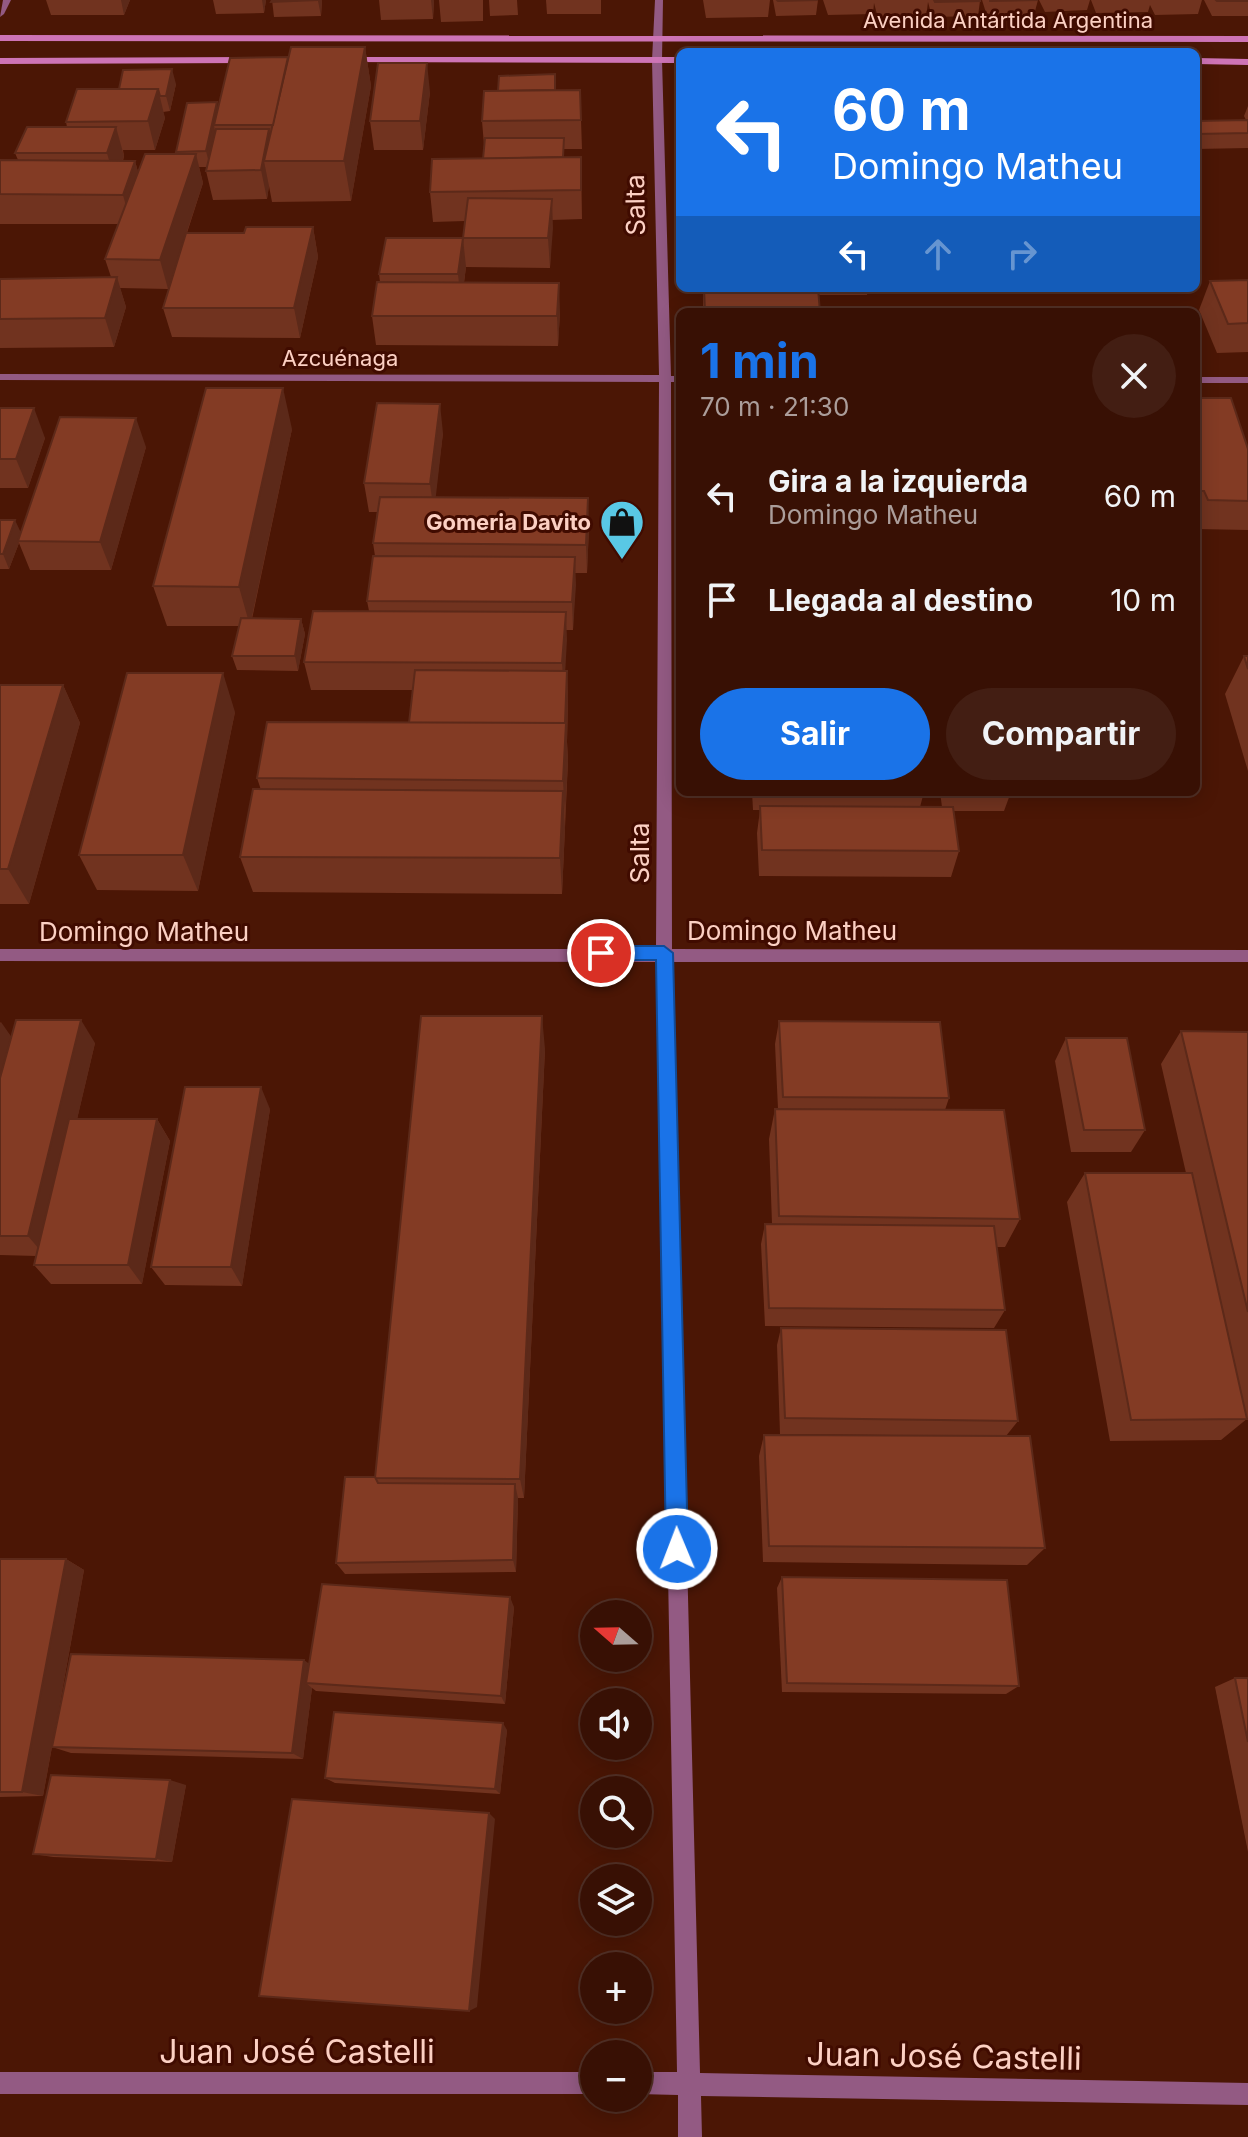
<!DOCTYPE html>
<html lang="es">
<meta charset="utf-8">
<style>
:root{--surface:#381004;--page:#431e13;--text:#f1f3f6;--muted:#ab9d9a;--line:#523026;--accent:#1a73e8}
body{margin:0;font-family:Inter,sans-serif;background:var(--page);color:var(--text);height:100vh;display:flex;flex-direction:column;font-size:30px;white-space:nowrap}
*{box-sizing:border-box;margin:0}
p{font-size:26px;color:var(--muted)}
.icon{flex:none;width:44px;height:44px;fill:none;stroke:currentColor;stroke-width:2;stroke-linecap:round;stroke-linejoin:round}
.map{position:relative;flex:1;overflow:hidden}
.side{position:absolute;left:676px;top:308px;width:524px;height:488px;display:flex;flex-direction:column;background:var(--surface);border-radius:12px;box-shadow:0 4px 20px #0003,0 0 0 2px var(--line)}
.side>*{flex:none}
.guide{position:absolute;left:676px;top:48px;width:524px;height:244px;border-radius:12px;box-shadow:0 4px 20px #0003,0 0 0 2px var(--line);background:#1a73e8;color:#fff;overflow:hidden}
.needle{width:52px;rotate:290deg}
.tools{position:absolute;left:580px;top:1600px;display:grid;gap:16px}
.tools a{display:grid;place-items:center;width:72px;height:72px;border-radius:50%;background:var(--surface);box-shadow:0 4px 20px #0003,0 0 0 2px var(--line);font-size:40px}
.pin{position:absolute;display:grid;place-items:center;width:68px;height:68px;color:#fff;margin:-34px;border:4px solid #fff;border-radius:50%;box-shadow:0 2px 8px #0007}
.me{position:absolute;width:88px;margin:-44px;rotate:359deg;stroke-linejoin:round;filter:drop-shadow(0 0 6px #0008)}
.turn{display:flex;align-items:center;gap:28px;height:168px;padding:0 24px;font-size:36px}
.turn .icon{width:104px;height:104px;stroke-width:2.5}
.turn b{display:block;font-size:56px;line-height:68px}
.lanes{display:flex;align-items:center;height:76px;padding:0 24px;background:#0003;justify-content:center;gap:40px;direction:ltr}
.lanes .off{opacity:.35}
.round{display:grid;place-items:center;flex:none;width:84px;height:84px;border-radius:42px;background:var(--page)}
.headline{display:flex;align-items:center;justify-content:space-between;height:136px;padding:0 24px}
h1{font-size:48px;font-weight:700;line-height:60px;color:var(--accent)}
.button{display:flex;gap:16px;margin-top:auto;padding:16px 24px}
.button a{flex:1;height:92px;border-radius:48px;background:var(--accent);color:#fff;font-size:32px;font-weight:700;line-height:92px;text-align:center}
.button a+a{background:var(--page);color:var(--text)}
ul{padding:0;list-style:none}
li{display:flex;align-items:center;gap:24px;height:104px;padding:0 24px}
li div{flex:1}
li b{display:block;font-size:30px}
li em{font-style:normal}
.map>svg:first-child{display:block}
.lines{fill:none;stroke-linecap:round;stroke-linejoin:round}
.minor{fill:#935a83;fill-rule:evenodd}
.secondary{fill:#ce74b6;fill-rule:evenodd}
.wall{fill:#71331f}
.shaded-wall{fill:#5c2919}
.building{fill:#833b24;stroke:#5c2919;stroke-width:2}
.route{fill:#1a73e8;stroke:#114b97;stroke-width:2}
.labels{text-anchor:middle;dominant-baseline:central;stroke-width:6;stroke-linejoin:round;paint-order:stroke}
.far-street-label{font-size:22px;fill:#fcd0c3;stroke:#400b00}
.far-poi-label{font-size:22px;font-weight:bold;fill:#fcd0c3;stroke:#400b00;text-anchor:end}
.street-label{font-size:26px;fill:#fcd0c3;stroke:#400b00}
.near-street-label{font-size:32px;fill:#fcd0c3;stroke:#400b00}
</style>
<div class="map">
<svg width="1248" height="2137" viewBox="0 0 1248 2137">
<rect width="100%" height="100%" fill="#4b1605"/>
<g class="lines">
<g class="minor">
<polygon points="3,0 11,0 4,14 0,17"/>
<polygon points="655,0 663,0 662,60 671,376 680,376 680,382 671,382 672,949 1248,950 1248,962 672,962 700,2073 1248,2083 1248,2105 701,2096 702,2137 678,2137 678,2095 638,2094 638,2072 677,2072 657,962 0,961 0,949 656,949 659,382 0,380 0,374 659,375 652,60"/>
<rect x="1196" y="377" width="52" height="6"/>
<rect x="0" y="2072" width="594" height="22"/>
</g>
<g class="secondary">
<polygon points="0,35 1248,36 1248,42 0,41"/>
<polygon points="346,57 680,57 680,63 343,62 343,58"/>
<polygon points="0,58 250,57 255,60 250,63 0,64"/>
<polygon points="1196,58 1248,59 1248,65 1196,64"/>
</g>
</g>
<g class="wall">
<polygon points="46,0 130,0 124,15 51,15"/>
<polygon points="213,0 266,0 264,13 216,14"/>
<polygon points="272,0 322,0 321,16 274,17"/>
<polygon points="379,0 434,0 433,19 381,20"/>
<polygon points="439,0 483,0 483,21 441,22"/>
<polygon points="489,0 517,0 518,15 490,16"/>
<polygon points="546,0 601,0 601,14 547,14"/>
<polygon points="703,0 770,0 768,17 706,18"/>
<polygon points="773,0 818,0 816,15 776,16"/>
<polygon points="823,0 980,0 980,1 978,16 932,17 928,2 926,18 878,18 874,3 873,14 828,15"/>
<polygon points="982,0 1038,0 1034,15 987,16"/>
<polygon points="1039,0 1090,0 1087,10 1045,12"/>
<polygon points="1091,0 1202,0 1198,14 1155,15 1150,5 1148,12 1096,13"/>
<polygon points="1204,0 1248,0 1248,16 1212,16"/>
<polygon points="365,47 371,86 351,201 272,202 269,186 267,199 213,200 206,171 207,167 199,167 203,183 187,233 244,233 313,227 318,257 300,338 172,337 163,308 176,266 168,289 120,288 126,307 114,347 0,348 0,279 111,277 105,259 118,224 0,224 0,160 18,160 15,153 67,127 66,122 119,89 176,84 170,111 163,112 165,118 155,150 123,150 124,156 123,161 135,161 138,172 177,154 176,152 218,108 288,57"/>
<polygon points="556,90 580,90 582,149 564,149 564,157 581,157 582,219 552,220 550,268 466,267 464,283 560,312 558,346 376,345 372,316 380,282 379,274 463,238 465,221 433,222 430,192 483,159 484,145 482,121"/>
<polygon points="430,92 423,150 374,150 370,121"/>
<polygon points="1248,106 1248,148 1196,149 1196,121 1246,120 1244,116"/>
<polygon points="1248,280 1248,352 1217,353 1199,310 1210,281"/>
<polygon points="703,288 868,288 867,295 819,295 820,312 703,312"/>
<polygon points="1196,398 1248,449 1248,530 1196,529"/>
<polygon points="0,408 45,438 28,488 0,488"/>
<polygon points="292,429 252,619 301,619 305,634 298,671 237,670 232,656 239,626 167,626 153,586"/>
<polygon points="443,433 435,497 589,527 587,573 575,573 573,630 566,630 565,671 567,671 568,699 567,742 568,761 562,894 253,892 240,857 261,790 257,778 409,723 413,690 311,690 304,662 369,611 367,601 375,556 373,543 377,512 369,512 364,483"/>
<polygon points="146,447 111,570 30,570 19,543 9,569 0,569 0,520 21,532"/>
<polygon points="1244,656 1248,656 1248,771 1225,694"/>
<polygon points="0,685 63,685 80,723 29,904 0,904"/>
<polygon points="235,712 198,891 97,890 79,855"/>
<polygon points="752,792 924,792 920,807 942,807 940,792 1011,792 1004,811 953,811 959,851 951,877 759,876 757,833 760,810 753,810"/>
<polygon points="779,1021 949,1098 945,1110 1020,1219 1005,1247 996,1247 1005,1310 994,1328 765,1326 761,1244 765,1224 772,1224 769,1139 775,1109 778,1109 775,1044"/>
<polygon points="0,1022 11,1037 95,1043 77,1119 157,1119 170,1141 142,1284 51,1284 34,1265 36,1256 0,1255"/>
<polygon points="1181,1031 1248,1032 1248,1418 1221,1440 1110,1441 1067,1202 1085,1173 1186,1173 1161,1064"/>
<polygon points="1066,1038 1145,1130 1131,1152 1071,1152 1055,1061"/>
<polygon points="545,1049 524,1498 518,1498 516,1572 345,1574 336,1563 375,1477"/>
<polygon points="270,1109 242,1286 165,1285 151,1267"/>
<polygon points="781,1328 1018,1421 1006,1436 780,1434 777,1345"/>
<polygon points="764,1435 1045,1548 1027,1565 763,1562 759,1456"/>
<polygon points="0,1559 66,1559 84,1570 53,1742 309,1664 514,1607 505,1704 316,1691 312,1688 303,1759 71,1753 52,1747 43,1796 0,1797"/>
<polygon points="782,1577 1019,1686 1006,1694 782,1692 777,1588"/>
<polygon points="1235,1678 1248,1678 1248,1852 1215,1687"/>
<polygon points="507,1730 500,1794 335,1783 325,1778"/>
<polygon points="186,1785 172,1862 53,1857 33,1854"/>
</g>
<g class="shaded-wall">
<polygon points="121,0 130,0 124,15"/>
<polygon points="262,0 266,0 264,13"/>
<polygon points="318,0 322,0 321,16 318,1"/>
<polygon points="431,0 434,0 433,19"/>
<polygon points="365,47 371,86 351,201 344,161"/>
<polygon points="427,63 430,92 423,150 420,121"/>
<polygon points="172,69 176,84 170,111 166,96"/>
<polygon points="158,89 165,118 155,150 148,121"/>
<polygon points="217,102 220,118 214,125 216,137 210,167 206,151"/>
<polygon points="116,127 124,156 115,182 107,153"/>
<polygon points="269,129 275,158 264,161 269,186 267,199 261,170"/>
<polygon points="196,154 203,183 168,289 160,260"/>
<polygon points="135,161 143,190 131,224 123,195"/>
<polygon points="552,199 553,228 550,268 548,238"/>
<polygon points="313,227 318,257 300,338 294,308"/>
<polygon points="463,238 466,267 461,304 458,274"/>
<polygon points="117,277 126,307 114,347 105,318"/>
<polygon points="559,283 560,312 558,346 557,316"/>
<polygon points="283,388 292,429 250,626 239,587"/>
<polygon points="440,404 443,433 434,513 430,484"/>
<polygon points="34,408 45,438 28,488 16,459"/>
<polygon points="136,418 146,447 111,570 100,542"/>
<polygon points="588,498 589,527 587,573 586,545"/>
<polygon points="15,520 22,535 18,541 19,543 9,569 3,554"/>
<polygon points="575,557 576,585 573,630 572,602"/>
<polygon points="566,612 567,640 564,691 562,663"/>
<polygon points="301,619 305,634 298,671 295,656"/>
<polygon points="567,671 568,699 567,742 568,761 565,817 563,781"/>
<polygon points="223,673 235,712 198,891 183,855"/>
<polygon points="63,685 80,723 29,904 8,869"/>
<polygon points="563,791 565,828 562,894 560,858"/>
<polygon points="542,1016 545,1049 524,1498 520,1479"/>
<polygon points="81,1020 95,1043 45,1256 28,1236"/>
<polygon points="1,1022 17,1045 0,1106 0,1024"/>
<polygon points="261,1087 270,1109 242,1286 231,1267"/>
<polygon points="157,1119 170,1141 142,1284 128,1265"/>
<polygon points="515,1484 518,1498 516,1572 513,1560"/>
<polygon points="66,1559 84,1570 43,1796 22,1792"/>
<polygon points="510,1597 514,1607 505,1704 501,1696"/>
<polygon points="304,1660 315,1668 306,1683 312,1688 303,1759 292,1753"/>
<polygon points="503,1723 507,1730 500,1794 495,1789"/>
<polygon points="170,1780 186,1785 172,1862 156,1859"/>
<polygon points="489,1813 495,1819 477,2007 469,2011"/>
</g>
<g class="building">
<polygon points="272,0 318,0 271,2"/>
<polygon points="777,0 818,0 778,1"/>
<polygon points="934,0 980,0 980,1 935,2"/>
<polygon points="990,0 1038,0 990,1"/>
<polygon points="1216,0 1248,0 1248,1 1217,1"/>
<polygon points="291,47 365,47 344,161 264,161"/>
<polygon points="288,57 273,125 214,125 230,58"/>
<polygon points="378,63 427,63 420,121 370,121"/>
<polygon points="172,69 166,96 160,96 158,89 119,89 123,70"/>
<polygon points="555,74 555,90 498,91 499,76"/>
<polygon points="77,89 158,89 148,121 66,122"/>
<polygon points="580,90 581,120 482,121 484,91"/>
<polygon points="217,102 206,151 176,152 187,103"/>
<polygon points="1248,120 1248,133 1196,134 1196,121"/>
<polygon points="27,127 116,127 107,153 15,153"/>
<polygon points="216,129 269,129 261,170 206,171"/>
<polygon points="485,138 564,138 563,157 483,159"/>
<polygon points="145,154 196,154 160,260 105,259"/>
<polygon points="581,157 581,190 430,192 432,159"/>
<polygon points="0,160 135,161 123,195 0,194"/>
<polygon points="468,198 552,199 548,238 463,238"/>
<polygon points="246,227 313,227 294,308 163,308 186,233 244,233"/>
<polygon points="386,238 463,238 458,274 379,274"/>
<polygon points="117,277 105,318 0,319 0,279"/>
<polygon points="1248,280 1248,323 1228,324 1210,281"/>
<polygon points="377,282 559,283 557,316 372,316"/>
<polygon points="704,288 818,288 820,312 705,312"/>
<polygon points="206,388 283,388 239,587 153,586"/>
<polygon points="1196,398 1231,398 1248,449 1248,501 1208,500 1204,491 1196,491"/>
<polygon points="377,403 440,404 430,484 364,483"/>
<polygon points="0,408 34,408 16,459 0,459"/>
<polygon points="60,417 136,418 100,542 18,541"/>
<polygon points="380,497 588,498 586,545 373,543"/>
<polygon points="0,520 15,520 3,554 0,554"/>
<polygon points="373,556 575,557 572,602 367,601"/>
<polygon points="313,611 566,612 562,663 304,662"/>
<polygon points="241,618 301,619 295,656 232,656"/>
<polygon points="1244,656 1248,656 1248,669"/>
<polygon points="415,670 567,671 565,723 409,723"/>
<polygon points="127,673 223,673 183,855 79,855"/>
<polygon points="0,685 63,685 8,869 0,869"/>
<polygon points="267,722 566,723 563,781 257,778"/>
<polygon points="253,789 563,791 560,858 240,857"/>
<polygon points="760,806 953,807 959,851 762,850"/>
<polygon points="421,1016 542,1016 520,1479 375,1478"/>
<polygon points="16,1020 81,1020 28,1236 0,1236 0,1078"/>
<polygon points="779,1021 940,1022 949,1098 783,1097"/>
<polygon points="1181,1031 1248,1032 1248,1312"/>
<polygon points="1066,1038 1127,1038 1145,1130 1084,1130"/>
<polygon points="185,1087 261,1087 231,1267 151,1267"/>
<polygon points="775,1109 1004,1110 1020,1219 779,1216"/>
<polygon points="69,1119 157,1119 128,1265 34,1265"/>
<polygon points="1085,1173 1192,1173 1247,1419 1131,1420"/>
<polygon points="765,1224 994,1226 1005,1310 769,1308"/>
<polygon points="781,1328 1006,1330 1018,1421 785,1418"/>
<polygon points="764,1435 1030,1436 1045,1548 769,1546"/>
<polygon points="345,1477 375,1477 378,1483 515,1484 513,1560 336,1563"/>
<polygon points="0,1559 66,1559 22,1792 0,1792"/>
<polygon points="782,1577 1007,1580 1019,1686 787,1683"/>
<polygon points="322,1584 510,1597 501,1696 306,1683"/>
<polygon points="71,1654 304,1660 292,1753 52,1747"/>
<polygon points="1235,1678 1248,1678 1248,1742"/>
<polygon points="334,1712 503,1723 495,1789 325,1778"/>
<polygon points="51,1775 170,1780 156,1859 33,1854"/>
<polygon points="292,1799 489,1813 469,2011 259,1996"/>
</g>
<polygon class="route" points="601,946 664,946 673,953 688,1549 685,1557 677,1560 670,1557 666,1549 656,960 601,960 593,953"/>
<defs>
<g id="shop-pin" transform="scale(2.3)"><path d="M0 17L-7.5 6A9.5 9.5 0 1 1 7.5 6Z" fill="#59c8e5" stroke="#400b00"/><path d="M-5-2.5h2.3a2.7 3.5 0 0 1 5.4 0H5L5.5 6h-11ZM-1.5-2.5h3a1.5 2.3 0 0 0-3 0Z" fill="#111"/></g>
</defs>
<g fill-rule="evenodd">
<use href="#shop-pin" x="622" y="522"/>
</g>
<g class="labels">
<g class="far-street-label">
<text x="1008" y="20">Avenida Antártida Argentina</text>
<text x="340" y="358">Azcuénaga</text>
</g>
<g class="far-poi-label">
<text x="591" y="522">Gomeria Davito</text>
</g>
<g class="street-label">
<text transform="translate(635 205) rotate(-91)">Salta</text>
<text transform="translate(639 853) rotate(-90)">Salta</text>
<text x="792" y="930">Domingo Matheu</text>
<text x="144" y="931">Domingo Matheu</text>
</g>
<g class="near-street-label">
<text x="297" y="2051">Juan José Castelli</text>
<text transform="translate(944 2056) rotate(1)">Juan José Castelli</text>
</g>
</g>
</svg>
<div class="tools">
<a><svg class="needle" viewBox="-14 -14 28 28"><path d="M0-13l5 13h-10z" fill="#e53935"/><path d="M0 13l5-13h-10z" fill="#ab9d9a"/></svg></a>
<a><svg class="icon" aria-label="sound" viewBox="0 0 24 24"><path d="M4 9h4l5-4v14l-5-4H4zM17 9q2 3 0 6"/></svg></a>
<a><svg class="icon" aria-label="search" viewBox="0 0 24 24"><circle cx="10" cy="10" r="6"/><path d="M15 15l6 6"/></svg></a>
<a><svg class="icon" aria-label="layers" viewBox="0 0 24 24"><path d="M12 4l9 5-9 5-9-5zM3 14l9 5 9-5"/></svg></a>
<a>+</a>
<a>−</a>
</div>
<div class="pin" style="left:601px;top:953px;background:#d93025"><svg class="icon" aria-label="arrive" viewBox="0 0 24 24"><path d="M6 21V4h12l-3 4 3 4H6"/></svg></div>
<svg class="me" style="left:677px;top:1549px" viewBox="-20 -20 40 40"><circle r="17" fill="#1a73e8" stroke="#fff" stroke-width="3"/><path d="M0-11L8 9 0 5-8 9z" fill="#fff"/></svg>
<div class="guide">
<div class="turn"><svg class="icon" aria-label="left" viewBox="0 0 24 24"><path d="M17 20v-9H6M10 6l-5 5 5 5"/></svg><div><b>60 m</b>Domingo Matheu</div></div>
<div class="lanes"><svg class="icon" aria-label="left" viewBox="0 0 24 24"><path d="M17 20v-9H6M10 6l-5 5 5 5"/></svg><svg class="icon off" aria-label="ahead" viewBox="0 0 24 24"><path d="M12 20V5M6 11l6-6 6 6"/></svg><svg class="icon off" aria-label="right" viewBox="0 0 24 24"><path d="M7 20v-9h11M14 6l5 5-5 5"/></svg></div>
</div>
<section class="side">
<div class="headline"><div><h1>1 min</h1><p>70 m · 21:30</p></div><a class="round"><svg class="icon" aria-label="close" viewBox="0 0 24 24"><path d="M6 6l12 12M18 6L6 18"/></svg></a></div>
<ul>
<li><svg class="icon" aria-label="left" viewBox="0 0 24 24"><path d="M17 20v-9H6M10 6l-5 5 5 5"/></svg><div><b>Gira a la izquierda</b><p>Domingo Matheu</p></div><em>60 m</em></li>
<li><svg class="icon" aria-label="arrive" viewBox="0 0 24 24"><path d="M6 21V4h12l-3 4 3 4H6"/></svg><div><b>Llegada al destino</b></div><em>10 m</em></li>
</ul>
<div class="button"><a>Salir</a><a>Compartir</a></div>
</section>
</div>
